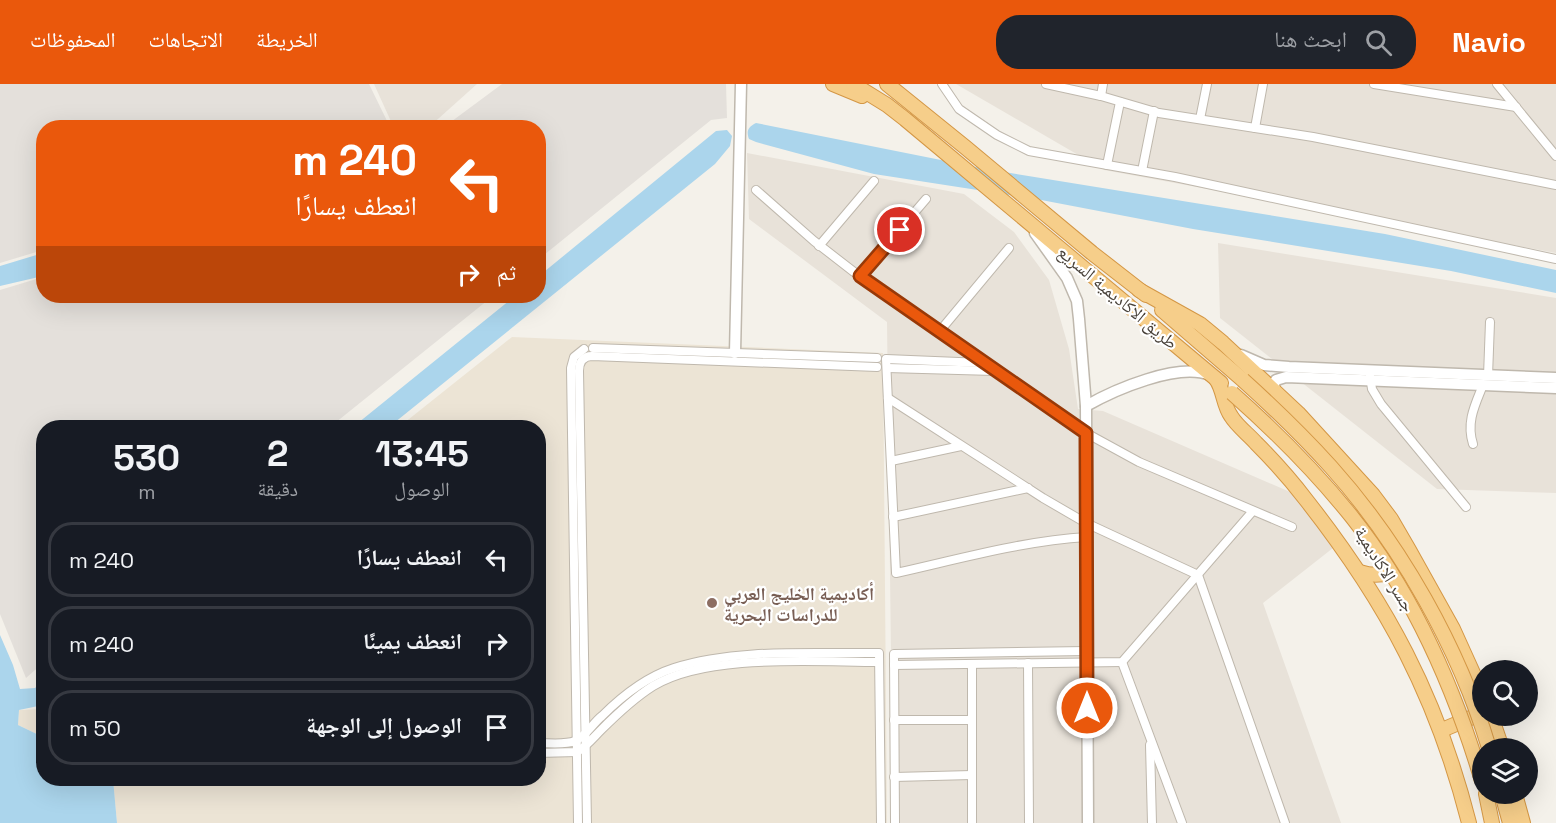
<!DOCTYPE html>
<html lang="ar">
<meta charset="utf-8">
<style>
:root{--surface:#171b24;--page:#20242c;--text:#f1f3f6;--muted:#9ea1a6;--line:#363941;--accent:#ea580c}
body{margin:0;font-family:"Space Grotesk","Noto Naskh Arabic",sans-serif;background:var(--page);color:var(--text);direction:rtl;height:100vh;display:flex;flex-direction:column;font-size:22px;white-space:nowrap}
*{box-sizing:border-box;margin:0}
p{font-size:20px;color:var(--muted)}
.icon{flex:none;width:33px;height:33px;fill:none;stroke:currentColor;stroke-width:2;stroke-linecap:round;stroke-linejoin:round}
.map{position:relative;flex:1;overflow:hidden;direction:ltr}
.side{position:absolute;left:36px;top:336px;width:510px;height:366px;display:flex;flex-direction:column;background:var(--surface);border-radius:24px;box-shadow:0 6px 24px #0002;direction:rtl}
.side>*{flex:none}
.top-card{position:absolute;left:36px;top:36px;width:510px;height:183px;border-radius:24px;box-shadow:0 6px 24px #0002;direction:rtl;background:#ea580c;color:#fff;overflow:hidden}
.controls{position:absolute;left:1472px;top:576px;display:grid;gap:12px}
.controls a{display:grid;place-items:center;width:66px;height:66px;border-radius:50%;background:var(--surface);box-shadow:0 6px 24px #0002;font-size:30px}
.pin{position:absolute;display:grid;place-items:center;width:51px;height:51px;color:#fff;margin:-26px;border:3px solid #fff;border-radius:50%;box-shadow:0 2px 6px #0007}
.me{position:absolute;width:66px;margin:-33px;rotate:0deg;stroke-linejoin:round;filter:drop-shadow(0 0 4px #0008)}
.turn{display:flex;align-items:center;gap:21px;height:126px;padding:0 30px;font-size:27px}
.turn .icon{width:78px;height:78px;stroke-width:2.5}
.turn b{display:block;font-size:42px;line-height:51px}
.then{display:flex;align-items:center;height:57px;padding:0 30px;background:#0003;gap:12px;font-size:22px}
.eta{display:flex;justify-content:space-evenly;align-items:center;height:102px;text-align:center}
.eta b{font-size:36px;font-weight:800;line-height:42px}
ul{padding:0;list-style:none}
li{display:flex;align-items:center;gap:18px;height:75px;margin:0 12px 9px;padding:0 18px;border:3px solid var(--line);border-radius:24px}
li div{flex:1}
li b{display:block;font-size:22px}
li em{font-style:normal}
header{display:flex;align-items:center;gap:36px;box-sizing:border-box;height:84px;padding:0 30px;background:var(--accent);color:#fff}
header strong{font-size:28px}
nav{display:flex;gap:33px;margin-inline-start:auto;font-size:21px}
.search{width:420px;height:54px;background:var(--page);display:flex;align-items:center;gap:15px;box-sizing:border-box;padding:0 21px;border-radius:24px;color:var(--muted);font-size:22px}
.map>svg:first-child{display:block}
.residential{fill:#e8e2d9}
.industrial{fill:#e4e0db}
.education{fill:#ece4d5}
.water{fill:#abd5ec}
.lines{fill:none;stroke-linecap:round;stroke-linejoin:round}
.minor-casing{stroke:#bfb8ad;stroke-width:10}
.tertiary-casing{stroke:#bfb8ad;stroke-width:13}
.trunk-casing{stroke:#d49745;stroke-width:16}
.minor{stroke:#fff;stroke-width:8}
.tertiary{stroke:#fff;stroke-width:10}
.trunk{stroke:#f6ce8a;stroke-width:14}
.trunk-bridge-casing{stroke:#d49745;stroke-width:16;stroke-linecap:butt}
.trunk-bridge{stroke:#f6ce8a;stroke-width:14}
.route-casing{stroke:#983908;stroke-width:15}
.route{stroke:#ea580c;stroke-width:10}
.education-dot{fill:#8d6e63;stroke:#fff;stroke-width:2}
.labels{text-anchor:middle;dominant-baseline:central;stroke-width:4.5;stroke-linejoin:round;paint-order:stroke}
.street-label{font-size:18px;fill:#484139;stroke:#fff}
.education-label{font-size:18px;font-weight:bold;fill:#785e54;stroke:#fff;text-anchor:start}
</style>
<header>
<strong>Navio</strong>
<div class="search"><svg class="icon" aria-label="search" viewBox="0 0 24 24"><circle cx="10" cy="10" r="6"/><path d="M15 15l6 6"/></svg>ابحث هنا</div>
<nav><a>الخريطة</a><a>الاتجاهات</a><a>المحفوظات</a></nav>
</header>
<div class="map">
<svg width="1556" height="739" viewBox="0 0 1556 739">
<rect width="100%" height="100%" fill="#f4f1ea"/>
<g class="residential">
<polygon points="374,0 477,0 429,43 394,44"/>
<polygon points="956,0 1556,0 1556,169 1104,86"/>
<polygon points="747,69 964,110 1014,148 1049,196 1069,265 1078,325 1103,327 1297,411 1333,464 1263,519 1341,739 893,739 887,238 749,135"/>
<polygon points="1218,159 1556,214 1556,409 1437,405 1220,234"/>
</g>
<g class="industrial">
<polygon points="0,0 369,0 390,43 44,44 43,166 0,179"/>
<polygon points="502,0 726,0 727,34 711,36 539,175 538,44 444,43"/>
<polygon points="43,193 44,212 493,212 330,343 44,344 43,579 26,594 0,530 0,206"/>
</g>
<g class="education">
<polygon points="512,253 883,269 887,739 117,739 113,695 538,694 538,344 399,343"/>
<polygon points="43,625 43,653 18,641 19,626"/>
</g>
<g class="water">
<path d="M756 39 986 85 1385 150 1556 186V209L1451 187 1193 145 1036 115 874 90 756 58 749 55C746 47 748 43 756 39Z"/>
<polygon points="727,46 732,52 730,62 715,80 389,343 353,343 515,212 538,212 539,192 716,47"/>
<polygon points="43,169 43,192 0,202 0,182"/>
<polygon points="0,551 13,581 20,605 35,604 43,597 43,621 19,626 18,641 43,653 44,694 113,695 117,739 0,739"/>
</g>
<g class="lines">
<g class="minor-casing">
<g id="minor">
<polyline points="942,0 959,25 997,51 1029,67 1175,93 1556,175"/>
<polyline points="1046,0 1101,12 1159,29 1313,53 1556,101"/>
<polyline points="1374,0 1516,23"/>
<polyline points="1497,0 1556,72"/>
<polyline points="1101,12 1103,0"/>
<polyline points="1200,35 1207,0"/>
<polyline points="1255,44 1263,0"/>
<polyline points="1107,81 1120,18"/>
<polyline points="1142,87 1154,27"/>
<polyline points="756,106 814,157 854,188 1086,349 1139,378 1292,443"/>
<polyline points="819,162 874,97"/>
<polyline points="860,192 926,115"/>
<polyline points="939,248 1009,164"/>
<polyline points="593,264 877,274"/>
<path d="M983 279 886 275 896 489C959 475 1022 457 1087 453"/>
<polyline points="887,284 994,287"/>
<polyline points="1370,292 1372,305 1381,320 1466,423"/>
<polyline points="1488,292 1490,238"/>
<polyline points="888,314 1043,414 1086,439 1198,491 1285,739"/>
<path d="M1473 360C1466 338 1475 321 1483 301"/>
<polyline points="891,377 961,362"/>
<polyline points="893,433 1028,404"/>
<polyline points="1122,578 1182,739"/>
<polyline points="1028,579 1029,739"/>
<polyline points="894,581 1122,578 1252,428"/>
<polyline points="894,636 972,636"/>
<path d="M538 659C550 659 565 661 575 657 586 652 593 639 602 632 622 612 646 593 674 584 737 564 813 570 879 569L881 739"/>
<polyline points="1150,661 1152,739"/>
<path d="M538 669 577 668C587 662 593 654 601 646 617 630 634 614 653 602 707 569 815 578 879 578"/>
<polyline points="894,693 972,691"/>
<polyline points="578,739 571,284 574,273 584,265"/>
<path d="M587 739 579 287C579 278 583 272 592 272L877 283"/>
<polyline points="895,739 894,570 1087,567"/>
<polyline points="972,739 972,580"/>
</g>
</g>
<g class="tertiary-casing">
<g id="tertiary">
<polyline points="1035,149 1067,194 1077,217 1079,235 1086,322 1088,739"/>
<polyline points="735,269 741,0"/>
<polyline points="1241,271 1264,281 1289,283 1556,294"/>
<polyline points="1275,307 1274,300 1276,296 1286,293 1556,304"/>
<path d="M1086 322C1114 306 1178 278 1210 291"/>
</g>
</g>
<g class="trunk-casing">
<g id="trunk">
<polyline points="833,0 862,12"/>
<polyline points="853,0 887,21 905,35 1221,299"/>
<polyline points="887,0 965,63 1092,169 1146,211"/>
<polyline points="1139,206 1200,240 1223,259 1298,329 1373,411 1391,435 1409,466 1453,545 1482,609"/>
<polyline points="1162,226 1243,296"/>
<path d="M1216 295C1224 306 1223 321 1231 332 1237 342 1248 350 1256 359 1274 377 1291 396 1307 417 1387 519 1437 613 1469 739"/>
<path d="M1360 488C1380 495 1398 489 1408 470"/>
<polyline points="1491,632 1502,664"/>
<polyline points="1442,646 1482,629"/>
<polyline points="1486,710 1492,739"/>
<polyline points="1502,710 1510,739"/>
<polyline points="1515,710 1523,739"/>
</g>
</g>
<use href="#minor" class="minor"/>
<use href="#tertiary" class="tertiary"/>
<use href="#trunk" class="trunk"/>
<g class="trunk-bridge-casing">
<g id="trunk-bridge">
<path d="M1243 296C1274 324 1303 352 1331 383 1401 461 1459 564 1489 664"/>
<path d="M1232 309C1275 347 1316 388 1352 433 1413 510 1454 603 1482 697"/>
</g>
</g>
<use href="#trunk-bridge" class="trunk-bridge"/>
</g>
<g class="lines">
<g class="route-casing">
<polyline id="route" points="900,146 860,192 1086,349 1087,624"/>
</g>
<use href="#route" class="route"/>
</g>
<circle class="education-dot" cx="712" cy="519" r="6"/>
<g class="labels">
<g class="street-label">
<text transform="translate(1118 213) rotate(40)">طريق الاكاديمية السريع</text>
<text transform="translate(1385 485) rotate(58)">جسر الاكاديمية</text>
</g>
<g class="education-label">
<text x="724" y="509">أكاديمية الخليج العربي<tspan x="724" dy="21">للدراسات البحرية</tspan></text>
</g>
</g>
</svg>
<div class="controls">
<a><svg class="icon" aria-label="search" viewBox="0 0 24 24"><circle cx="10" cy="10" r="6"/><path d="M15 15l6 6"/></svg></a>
<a><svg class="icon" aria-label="layers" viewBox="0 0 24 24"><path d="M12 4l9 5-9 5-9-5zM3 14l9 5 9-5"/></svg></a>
</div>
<div class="pin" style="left:900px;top:146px;background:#d93025"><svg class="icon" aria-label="arrive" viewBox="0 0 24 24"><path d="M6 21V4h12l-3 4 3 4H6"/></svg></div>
<svg class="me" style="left:1087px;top:624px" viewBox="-20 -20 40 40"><circle r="17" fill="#ea580c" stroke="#fff" stroke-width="3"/><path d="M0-11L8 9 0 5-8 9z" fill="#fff"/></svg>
<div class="top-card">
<div class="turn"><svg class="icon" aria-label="left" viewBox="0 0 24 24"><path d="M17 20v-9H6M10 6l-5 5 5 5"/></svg><div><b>240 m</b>انعطف يسارًا</div></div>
<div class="then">ثم<svg class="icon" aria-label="right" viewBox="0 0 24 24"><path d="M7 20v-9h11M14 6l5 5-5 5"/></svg></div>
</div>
<section class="side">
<div class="eta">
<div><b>13:45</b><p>الوصول</p></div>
<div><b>2</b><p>دقيقة</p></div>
<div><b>530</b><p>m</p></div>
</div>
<ul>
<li><svg class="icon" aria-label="left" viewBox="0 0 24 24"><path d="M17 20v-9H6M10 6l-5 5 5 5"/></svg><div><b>انعطف يسارًا</b></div><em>240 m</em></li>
<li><svg class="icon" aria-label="right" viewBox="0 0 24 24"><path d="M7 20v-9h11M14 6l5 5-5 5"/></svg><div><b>انعطف يمينًا</b></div><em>240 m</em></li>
<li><svg class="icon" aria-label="arrive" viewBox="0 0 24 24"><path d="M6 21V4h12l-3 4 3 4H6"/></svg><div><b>الوصول إلى الوجهة</b></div><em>50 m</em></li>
</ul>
</section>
</div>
